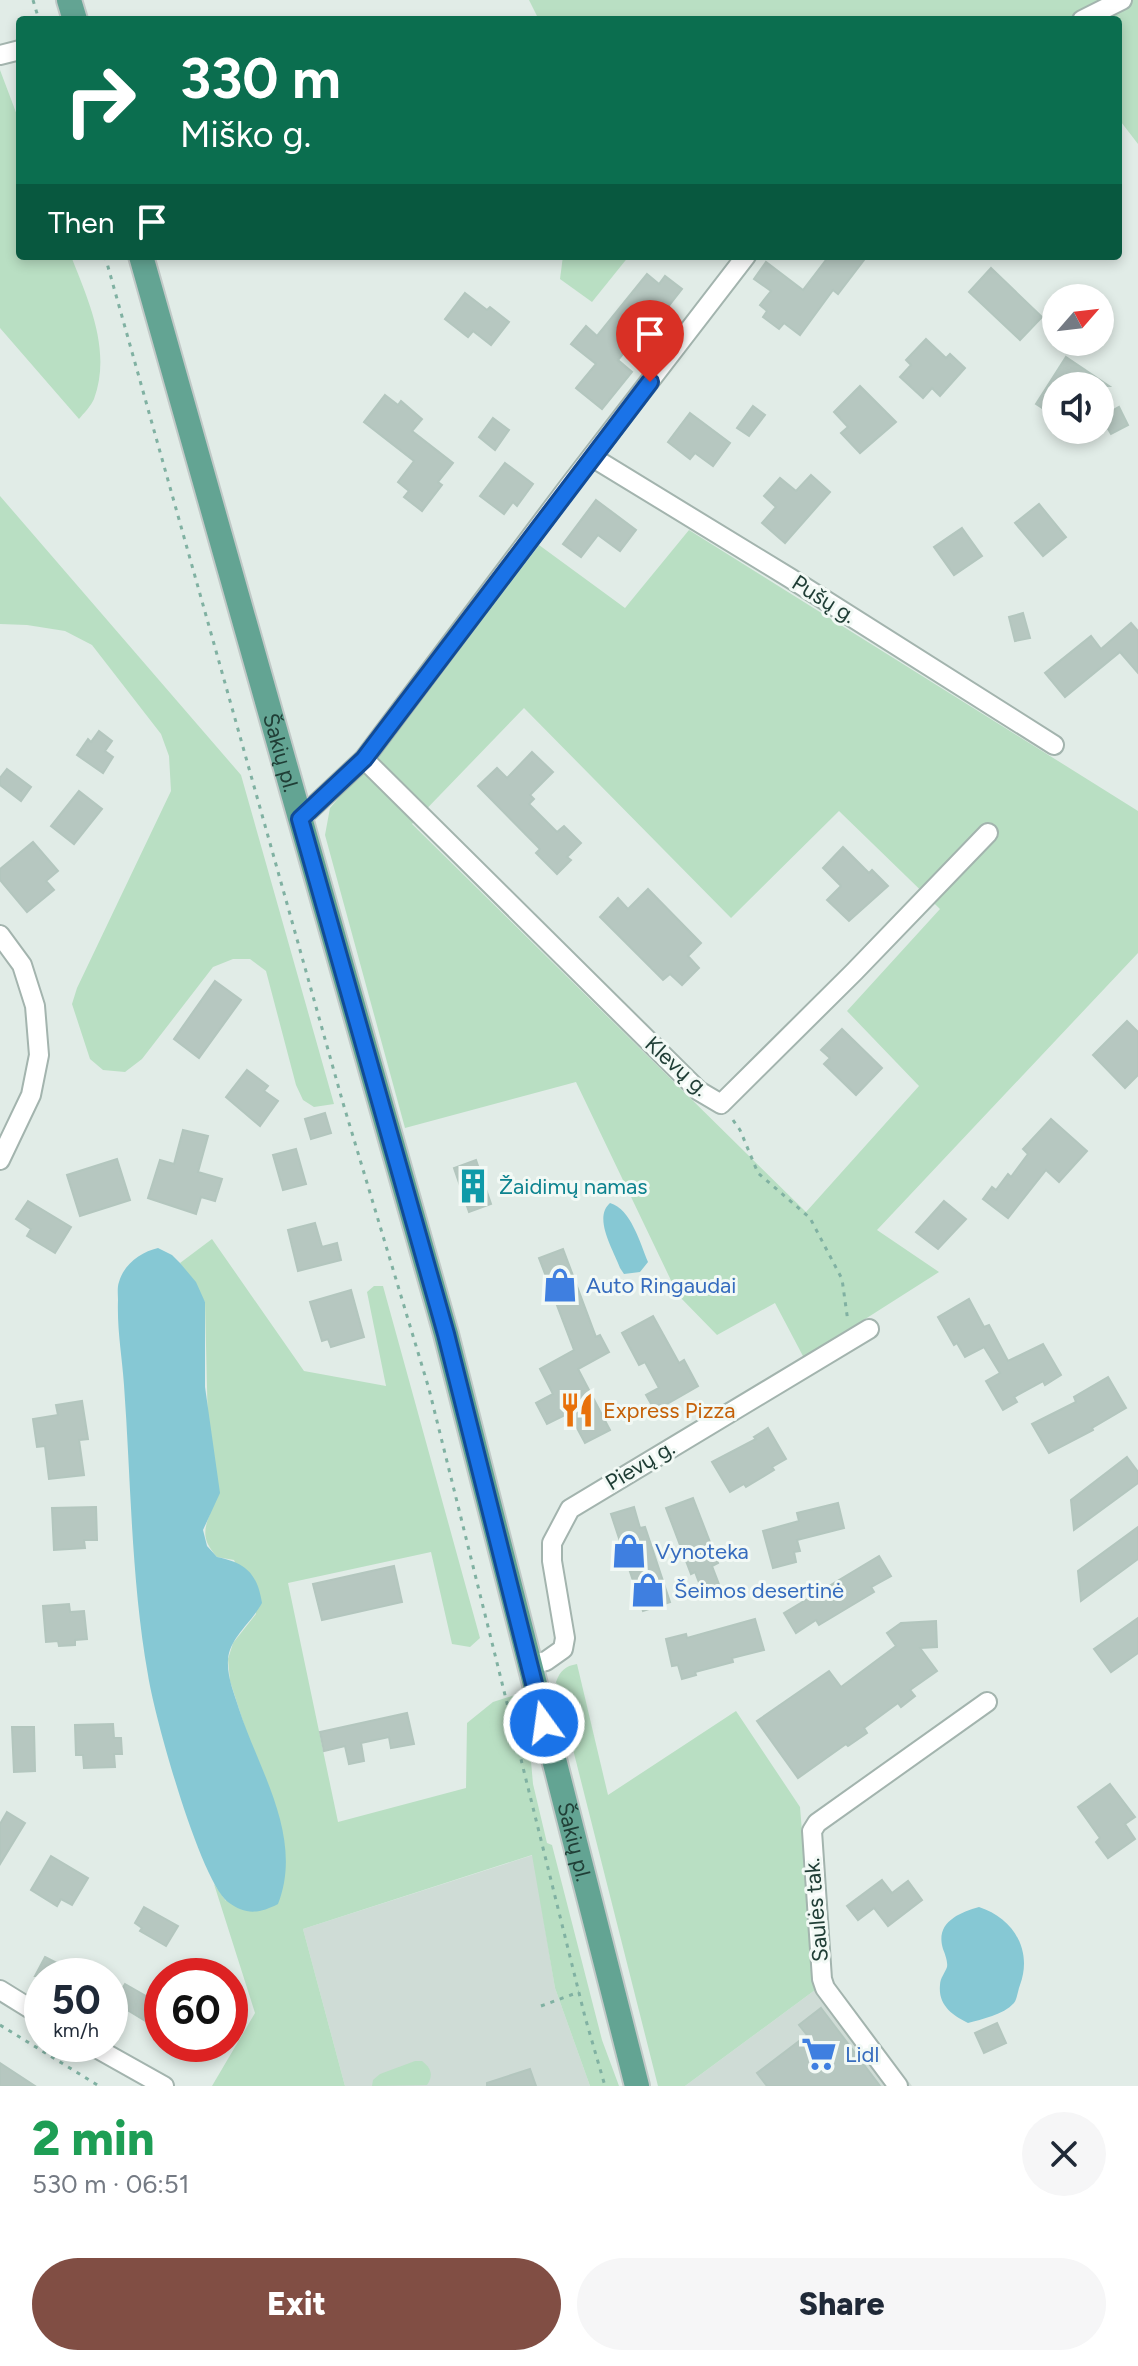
<!DOCTYPE html>
<meta charset="utf-8">
<style>
:root{--surface:#fff;--page:#f6f6f7;--text:#1f2937;--muted:#747a83;--accent:#814e44}
body{margin:0;font-family:Figtree,sans-serif;background:var(--page);color:var(--text);height:100vh;display:flex;flex-direction:column;font-size:30px;white-space:nowrap}
*{box-sizing:border-box;margin:0}
p{font-size:26px;color:var(--muted)}
.icon{flex:none;width:44px;height:44px;fill:none;stroke:currentColor;stroke-width:2;stroke-linecap:round;stroke-linejoin:round}
.map{position:relative;height:2086px;overflow:hidden}
.sheet{display:flex;flex-direction:column;background:var(--surface);flex:1}
.sheet>*{flex:none}
.top-card{position:absolute;left:16px;top:16px;width:1106px;height:244px;border-radius:8px;box-shadow:0 4px 12px #0003;background:#0b6e4f;color:#fff;overflow:hidden}
.needle{width:52px;rotate:62deg}
.buttons{position:absolute;left:1042px;top:284px;display:grid;gap:16px}
.buttons a{display:grid;place-items:center;width:72px;height:72px;border-radius:50%;background:var(--surface);box-shadow:0 4px 12px #0003;font-size:40px}
.speed{position:absolute;left:24px;top:1958px;display:flex;gap:16px;font-size:40px;font-weight:700;text-align:center}
.speed>*{display:grid;place-content:center;width:104px;height:104px;border-radius:50%;background:var(--surface);box-shadow:0 4px 12px #0003;line-height:1}
.speed small{font-size:20px;font-weight:400}
.speed .limit{border:12px solid #d22;background:#fff;color:#111}
.pin{position:absolute;display:grid;place-items:center;width:68px;height:68px;color:#fff;margin:-82px -34px;border-radius:50% 50% 50% 0;rotate:-45deg;box-shadow:0 0 8px #0007}
.pin .icon{rotate:45deg}
.me{position:absolute;width:88px;margin:-44px;rotate:346deg;stroke-linejoin:round;filter:drop-shadow(0 0 6px #0008)}
.turn{display:flex;align-items:center;gap:28px;height:168px;padding:0 32px;font-size:36px}
.turn .icon{width:104px;height:104px;stroke-width:2.5}
.turn b{display:block;font-size:56px;line-height:68px}
.then{display:flex;align-items:center;height:76px;padding:0 32px;background:#0003;gap:16px;font-size:30px}
.round{display:grid;place-items:center;flex:none;width:84px;height:84px;border-radius:42px;background:var(--page)}
.head{display:flex;align-items:center;justify-content:space-between;height:136px;padding:0 32px}
h1{font-size:48px;font-weight:800;line-height:60px;color:#1e9e55}
.cta{display:flex;gap:16px;margin-top:auto;padding:16px 32px}
.cta a{flex:1;height:92px;border-radius:48px;background:var(--accent);color:#fff;font-size:32px;font-weight:800;line-height:92px;text-align:center}
.cta a+a{background:var(--page);color:var(--text)}
.map>svg:first-child{display:block}
.built{fill:#cfdcd6}
.green{fill:#b9dfc3;fill-rule:evenodd}
.water{fill:#86c8d4}
.building{fill:#b6c7c0;stroke:#b3c6be;stroke-width:2}
.lines{fill:none;stroke-linecap:round;stroke-linejoin:round}
.minor-casing{stroke:#a3b4ae;stroke-width:22}
.primary-casing{stroke:#c1c9c7;stroke-width:28}
.path{stroke:#80b1a2;stroke-width:3;stroke-dasharray:4 6;stroke-linecap:butt}
.minor{stroke:#fff;stroke-width:18}
.primary{stroke:#63a493;stroke-width:24}
.route-casing{stroke:#114b97;stroke-width:20}
.route{stroke:#1a73e8;stroke-width:14}
.labels{text-anchor:middle;dominant-baseline:central;stroke-width:6;stroke-linejoin:round;paint-order:stroke}
.street-label{font-size:22px;fill:#203e36;stroke:#f2f9f5}
.culture-label{font-size:22px;fill:#0d838f;stroke:#f2f9f5;text-anchor:start}
.shop-label{font-size:22px;fill:#366cbe;stroke:#f2f9f5;text-anchor:start}
.food-label{font-size:22px;fill:#c56008;stroke:#f2f9f5;text-anchor:start}
</style>
<div class="map">
<svg width="1138" height="2086" viewBox="0 0 1138 2086">
<rect width="100%" height="100%" fill="#e1ece7"/>
<g class="built">
<polygon points="533,1855 555,1988 590,2086 345,2086 303,1929"/>
<polygon points="834,1982 912,2086 685,2086 815,1990"/>
</g>
<g class="green">
<polygon points="529,0 1138,0 1138,144 1118,118 1118,20 539,20"/>
<path d="M0 70 20 123V256H71C88 300 112 350 94 399 91 406 84 413 79 419L0 328Z"/>
<polygon points="563,256 629,256 592,302 560,279"/>
<polygon points="0,496 241,775 334,1104 314,1107 303,1100 296,1085 266,971 250,959 233,959 213,967 142,1059 125,1072 103,1070 90,1059 72,1004 77,988 171,791 169,756 161,734 92,645 65,631 27,625 0,624"/>
<path d="M689 530 1138 811V953L877 1230 939 1272 804 1358 775 1303 717 1335 678 1295 576 1082 405 1128 325 835 330 808 408 716 539 545 625 608ZM524 708 731 918 839 811 940 909 847 1011 919 1086 806 1212 412 824Z"/>
<path d="M212 1239 304 1371 386 1386 367 1292 374 1286H383L480 1638 470 1647 452 1644 431 1552 288 1583 338 1822 466 1788 467 1723 493 1702 518 1694 528 1727 533 1784 547 1843 552 1845 602 2040 619 2086H590L555 1988 532 1855 303 1929 345 2086H212L255 2013 214 1884 226 1901 249 1740 230 1681 228 1659 233 1643 256 1614 234 1560 217 1557C204 1542 202 1533 210 1514L205 1302 180 1263Z"/>
<path d="M577 1664 608 1795 736 1711 800 1807 815 1990 685 2086H658L556 1682C560 1671 565 1666 577 1664Z"/>
<path d="M415 2061H422C431 2068 434 2075 427 2085L372 2086 373 2080 380 2074Z"/>
</g>
<g class="water">
<path d="M610 1203C631 1209 640 1243 648 1262L640 1272 624 1274 620 1268C613 1249 593 1218 610 1203Z"/>
<path d="M158 1248 172 1255 180 1263 196 1282 205 1302V1387L220 1493 203 1530 207 1546 217 1557C246 1563 257 1573 262 1603 252 1622 229 1638 228 1660 227 1677 234 1693 239 1709 259 1771 304 1837 278 1904 259 1914 245 1915 228 1902 200 1881 154 1715 148 1675 131 1579 131 1481 124 1385 122 1355 117 1331 118 1300 118 1295 117 1287 119 1282 124 1264 141 1252 158 1248Z"/>
<path d="M979 1907C1013 1918 1033 1950 1020 1985 1018 1990 1017 1999 1014 2003 1003 2015 982 2019 968 2023 952 2015 938 2005 940 1985 940 1978 945 1973 947 1967 948 1962 945 1954 943 1949 935 1923 958 1913 979 1907Z"/>
</g>
<g class="building">
<polygon points="829,256 867,256 838,294 833,290 800,335 784,323 779,329 763,317 767,311 760,305 771,291 754,279 766,262 803,290"/>
<polygon points="991,268 1042,317 1020,340 969,292"/>
<polygon points="647,274 659,284 665,276 682,289 664,312 659,309 618,360 632,372 602,409 576,388 596,364 571,344 586,326 597,336"/>
<polygon points="465,293 487,310 490,307 509,322 491,345 473,331 468,337 445,319"/>
<polygon points="926,339 946,358 950,354 965,368 940,396 932,388 923,398 900,377 911,365 906,360"/>
<polygon points="1066,357 1109,386 1056,386 1056,417 1036,404"/>
<polygon points="860,386 896,422 860,453 841,433 848,427 834,412"/>
<polygon points="385,395 398,405 401,401 422,419 412,431 453,463 438,482 442,485 422,511 404,497 409,491 398,482 414,461 364,422"/>
<polygon points="753,406 765,415 749,436 737,428"/>
<polygon points="1119,407 1128,425 1111,434 1101,417"/>
<polygon points="690,413 730,443 713,466 695,453 690,459 668,442"/>
<polygon points="493,418 509,430 495,450 479,437"/>
<polygon points="505,463 533,484 517,506 513,502 504,514 480,496"/>
<polygon points="811,475 830,492 785,543 762,523 776,507 764,496 780,478 796,491"/>
<polygon points="596,500 636,530 620,551 598,535 581,557 563,544"/>
<polygon points="1039,504 1066,537 1043,556 1015,523"/>
<polygon points="962,528 982,556 954,575 934,547"/>
<polygon points="1023,613 1030,638 1015,641 1009,617"/>
<polygon points="1131,623 1138,631 1138,673 1120,652 1065,697 1045,673 1091,636 1101,649"/>
<polygon points="99,731 112,741 105,751 113,757 103,773 77,755 88,739 91,742"/>
<polygon points="532,752 553,772 530,795 534,799 529,804 557,832 564,826 581,843 567,857 571,860 557,874 536,853 540,849 478,786 497,768 507,778"/>
<polygon points="7,769 31,787 21,801 0,785 0,778"/>
<polygon points="79,791 102,809 74,844 51,826"/>
<polygon points="33,842 58,871 46,881 54,890 27,912 0,880 0,869"/>
<polygon points="843,847 869,873 872,870 888,886 849,921 827,900 841,886 823,868"/>
<polygon points="648,889 701,943 688,956 699,968 682,985 670,974 663,980 600,917 618,898 628,909"/>
<polygon points="215,981 241,1000 199,1058 174,1039"/>
<polygon points="1127,1021 1138,1032 1138,1075 1125,1088 1093,1055"/>
<polygon points="842,1029 882,1068 856,1095 824,1064 830,1058 821,1050"/>
<polygon points="247,1070 268,1086 264,1091 278,1101 260,1126 226,1097"/>
<polygon points="325,1113 331,1133 311,1139 305,1119"/>
<polygon points="1051,1119 1087,1151 1059,1182 1046,1170 1008,1218 983,1199 992,1187 996,1190 1008,1174 1011,1177 1028,1154 1023,1149"/>
<polygon points="183,1130 208,1136 198,1172 222,1179 215,1201 201,1197 196,1214 148,1198 160,1160 174,1164"/>
<polygon points="296,1149 306,1184 283,1190 273,1155"/>
<polygon points="117,1159 130,1200 80,1216 67,1175"/>
<polygon points="476,1160 491,1204 469,1212 454,1168"/>
<polygon points="28,1201 71,1227 55,1253 27,1236 31,1229 16,1219"/>
<polygon points="944,1201 966,1219 938,1249 916,1232"/>
<polygon points="315,1223 322,1247 337,1243 341,1260 298,1271 288,1230"/>
<polygon points="563,1249 596,1337 600,1335 609,1352 578,1369 610,1430 585,1443 569,1413 547,1424 536,1403 553,1394 540,1369 574,1350 539,1258"/>
<polygon points="351,1290 364,1337 331,1347 328,1339 322,1341 310,1302"/>
<polygon points="969,1299 984,1327 989,1325 1008,1361 1043,1344 1061,1375 1045,1385 1043,1381 1014,1397 1017,1402 1003,1410 986,1381 1000,1373 984,1347 965,1357 957,1343 954,1345 938,1317"/>
<polygon points="653,1316 679,1363 684,1360 698,1386 655,1411 646,1395 659,1388 645,1362 639,1365 622,1333"/>
<polygon points="1108,1377 1126,1408 1092,1428 1093,1430 1049,1453 1032,1424 1076,1402 1074,1397"/>
<polygon points="82,1401 88,1439 79,1440 84,1475 49,1479 45,1446 37,1447 33,1419 58,1415 56,1405"/>
<polygon points="768,1428 786,1459 772,1467 774,1470 746,1487 744,1484 730,1492 712,1462 756,1439 754,1437"/>
<polygon points="1127,1457 1138,1472 1138,1483 1074,1530 1071,1500"/>
<polygon points="693,1498 718,1563 712,1566 720,1587 703,1593 695,1572 691,1574 666,1508"/>
<polygon points="838,1503 844,1528 797,1540 800,1551 794,1552 796,1562 773,1568 763,1531 799,1521 797,1513"/>
<polygon points="96,1507 97,1540 84,1540 85,1548 54,1550 52,1508"/>
<polygon points="634,1507 640,1528 645,1527 670,1602 643,1611 611,1514"/>
<polygon points="1138,1527 1138,1559 1081,1601 1078,1571"/>
<polygon points="879,1556 891,1576 871,1587 874,1592 819,1625 816,1620 796,1633 784,1613"/>
<polygon points="394,1566 402,1602 322,1620 313,1584"/>
<polygon points="69,1604 70,1612 84,1611 87,1639 75,1640 75,1645 59,1646 58,1641 46,1642 43,1606"/>
<polygon points="1138,1618 1138,1653 1111,1672 1094,1649"/>
<polygon points="755,1619 764,1650 732,1658 733,1662 695,1672 696,1675 682,1679 678,1665 672,1666 666,1639 686,1634 687,1638"/>
<polygon points="936,1621 937,1647 920,1648 937,1671 910,1690 915,1696 901,1707 898,1703 864,1728 867,1733 848,1746 846,1744 798,1778 757,1721 829,1671 841,1687 896,1646 887,1633 901,1623"/>
<polygon points="407,1713 414,1744 391,1748 389,1737 361,1743 364,1761 349,1764 345,1746 324,1751 320,1732"/>
<polygon points="113,1724 114,1738 121,1738 122,1754 114,1754 115,1767 84,1768 83,1755 76,1755 75,1725"/>
<polygon points="12,1727 34,1727 35,1771 14,1772"/>
<polygon points="1110,1784 1135,1817 1125,1824 1135,1839 1108,1858 1096,1842 1100,1838 1078,1807"/>
<polygon points="7,1812 25,1823 0,1864 0,1824"/>
<polygon points="51,1856 88,1878 72,1905 61,1899 57,1906 31,1890"/>
<polygon points="882,1880 892,1893 908,1881 922,1900 888,1926 874,1908 858,1920 847,1906"/>
<polygon points="144,1907 178,1926 166,1946 140,1931 142,1928 135,1923"/>
<polygon points="45,1957 82,1976 35,1976"/>
<polygon points="125,1984 160,2004 149,2023 124,2008 127,2003 117,1997"/>
<polygon points="821,2008 880,2086 767,2086 757,2073 807,2035 799,2025"/>
<polygon points="997,2023 1006,2043 984,2053 975,2033"/>
<polygon points="0,2063 35,2086 0,2086"/>
<polygon points="530,2069 536,2086 487,2086 487,2083"/>
</g>
<g class="lines">
<g class="minor-casing">
<g id="minor">
<polyline points="1082,20 1122,0"/>
<polyline points="0,55 20,50"/>
<polyline points="592,457 790,578 1054,745"/>
<polyline points="364,759 699,1091 721,1104 854,972 988,833"/>
<polyline points="300,819 364,759 569,486 746,256"/>
<polyline points="0,935 22,965 35,1006 39,1055 31,1095 0,1160"/>
<polyline points="530,1665 546,1661 563,1649 565,1638 552,1561 552,1543 570,1509 869,1329"/>
<polyline points="0,1990 42,2016"/>
<polyline points="89,2044 164,2086"/>
<polyline points="898,2086 825,1988 822,1979 812,1831 817,1823 987,1702"/>
</g>
</g>
<g class="primary-casing">
<g id="primary">
<polyline points="69,0 75,20"/>
<path id="s1" d="M141 256 446 1334 637 2086"/>
</g>
</g>
<g class="path">
<polyline points="33,0 39,20"/>
<polyline points="105,256 343,1103 429,1389 585,2017 605,2086"/>
<polyline points="733,1120 740,1130 758,1173 810,1218 842,1279 848,1322"/>
<polyline points="541,2006 579,1992"/>
<polyline points="0,2025 99,2086"/>
</g>
<use href="#minor" class="minor"/>
<use href="#primary" class="primary"/>
</g>
<g class="lines">
<g class="route-casing">
<polyline id="route" points="544,1723 446,1334 300,819 364,759 650,382"/>
</g>
<use href="#route" class="route"/>
</g>
<defs>
<g id="building-bare" transform="scale(2.76)"><path d="M-4-6H4V6H1V3H-1V6H-4ZM-2.5-4.3h1.7v1.8h-1.7ZM.8-4.3h1.7v1.8H.8ZM-2.5-1h1.7V.8h-1.7ZM.8-1h1.7V.8H.8Z" fill="#0f9aa8" stroke="#f2f9f5" stroke-width="2.5" paint-order="stroke"/></g>
<g id="shop-bare" transform="scale(2.76)"><path d="M-5-2.5h2.3a2.7 3.5 0 0 1 5.4 0H5L5.5 6h-11ZM-1.5-2.5h3a1.5 2.3 0 0 0-3 0Z" fill="#3f7fe0" stroke="#f2f9f5" stroke-width="2.5" paint-order="stroke"/></g>
<g id="restaurant-bare" transform="scale(2.76)"><path d="M-5-6h1v4h1v-4h1v4h1v-4h1v5L-1.5 .5V6h-2V.5L-5-1ZM5-6V6H3V1.5H1.5Q1.5-4 5-6Z" fill="#e8710a" stroke="#f2f9f5" stroke-width="2.5" paint-order="stroke"/></g>
<g id="supermarket-bare" transform="scale(2.76)"><path d="M-6-5.5h2.5l.6 2H6L4.5 2H-2.5L-4.4-4H-6ZM-1.5 3.2a1.3 1.3 0 1 0 .1 0ZM3 3.2a1.3 1.3 0 1 0 .1 0Z" fill="#3f7fe0" stroke="#f2f9f5" stroke-width="2.5" paint-order="stroke"/></g>
</defs>
<g fill-rule="evenodd">
<use href="#building-bare" x="473" y="1186"/>
<use href="#shop-bare" x="560" y="1285"/>
<use href="#restaurant-bare" x="577" y="1410"/>
<use href="#shop-bare" x="629" y="1551"/>
<use href="#shop-bare" x="648" y="1590"/>
<use href="#supermarket-bare" x="819" y="2054"/>
</g>
<g class="labels">
<g class="street-label">
<text transform="translate(824 599) rotate(32)">Pušų g.</text>
<text stroke="none"><textPath href="#s1" startOffset="516">Šakių pl.</textPath></text>
<text transform="translate(677 1066) rotate(42)">Klevų g.</text>
<text transform="translate(640 1465) rotate(-31)">Pievų g.</text>
<text stroke="none"><textPath href="#s1" startOffset="1644">Šakių pl.</textPath></text>
<text transform="translate(816 1910) rotate(-95)">Saulės tak.</text>
</g>
<g class="culture-label">
<text x="499" y="1186">Žaidimų namas</text>
</g>
<g class="shop-label">
<text x="586" y="1285">Auto Ringaudai</text>
<text x="655" y="1551">Vynoteka</text>
<text x="674" y="1590">Šeimos desertinė</text>
<text x="845" y="2054">Lidl</text>
</g>
<g class="food-label">
<text x="603" y="1410">Express Pizza</text>
</g>
</g>
</svg>
<div class="buttons">
<a><svg class="needle" viewBox="-14 -14 28 28"><path d="M0-13l5 13h-10z" fill="#e53935"/><path d="M0 13l5-13h-10z" fill="#747a83"/></svg></a>
<a><svg class="icon" aria-label="sound" viewBox="0 0 24 24"><path d="M4 9h4l5-4v14l-5-4H4zM17 9q2 3 0 6"/></svg></a>
</div>
<div class="speed"><div>50<small>km/h</small></div><div class="limit">60</div></div>
<div class="pin" style="left:650px;top:382px;background:#d93025"><svg class="icon" aria-label="arrive" viewBox="0 0 24 24"><path d="M6 21V4h12l-3 4 3 4H6"/></svg></div>
<svg class="me" style="left:544px;top:1723px" viewBox="-20 -20 40 40"><circle r="17" fill="#1a73e8" stroke="#fff" stroke-width="3"/><path d="M0-11L8 9 0 5-8 9z" fill="#fff"/></svg>
<div class="top-card">
<div class="turn"><svg class="icon" aria-label="right" viewBox="0 0 24 24"><path d="M7 20v-9h11M14 6l5 5-5 5"/></svg><div><b>330 m</b>Miško g.</div></div>
<div class="then">Then<svg class="icon" aria-label="arrive" viewBox="0 0 24 24"><path d="M6 21V4h12l-3 4 3 4H6"/></svg></div>
</div>
</div>
<section class="sheet">
<div class="head"><div><h1>2 min</h1><p>530 m · 06:51</p></div><a class="round"><svg class="icon" aria-label="close" viewBox="0 0 24 24"><path d="M6 6l12 12M18 6L6 18"/></svg></a></div>
<div class="cta"><a>Exit</a><a>Share</a></div>
</section>
